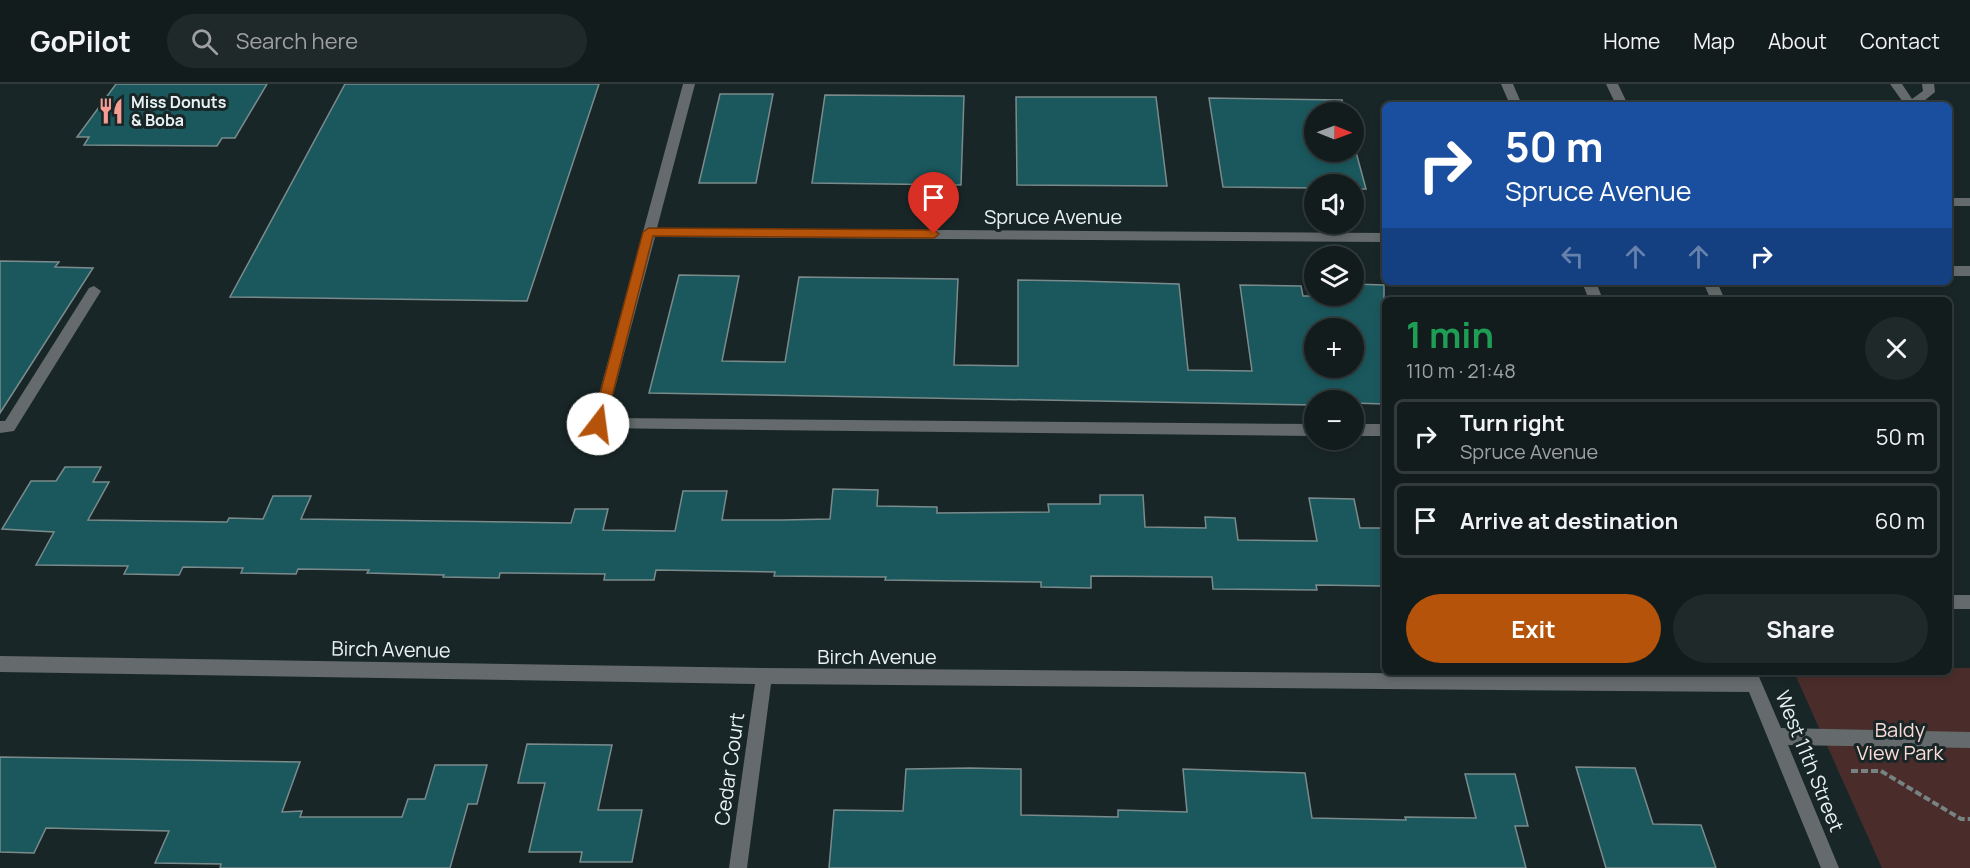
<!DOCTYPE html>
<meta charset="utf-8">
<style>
:root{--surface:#131c1d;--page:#20292a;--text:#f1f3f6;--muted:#9da1a4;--line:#323a3b;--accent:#b45309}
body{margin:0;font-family:Manrope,sans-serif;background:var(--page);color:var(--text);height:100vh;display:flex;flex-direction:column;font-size:22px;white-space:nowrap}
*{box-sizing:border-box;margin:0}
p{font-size:20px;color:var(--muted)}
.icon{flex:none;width:33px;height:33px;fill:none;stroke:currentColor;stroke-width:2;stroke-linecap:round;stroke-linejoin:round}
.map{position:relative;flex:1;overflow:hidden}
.details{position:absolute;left:1382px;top:213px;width:570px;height:378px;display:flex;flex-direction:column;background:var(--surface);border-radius:9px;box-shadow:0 3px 9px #0003,0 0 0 2px var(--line)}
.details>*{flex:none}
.banner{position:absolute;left:1382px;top:18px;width:570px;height:183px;border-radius:9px;box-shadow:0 3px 9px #0003,0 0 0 2px var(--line);background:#1a4fa0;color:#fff;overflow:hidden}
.needle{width:39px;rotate:91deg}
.tools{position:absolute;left:1304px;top:18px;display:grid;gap:12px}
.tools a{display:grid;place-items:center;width:60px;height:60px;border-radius:50%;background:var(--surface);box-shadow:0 3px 9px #0003,0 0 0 2px var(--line);font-size:30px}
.pin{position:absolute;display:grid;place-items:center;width:51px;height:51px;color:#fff;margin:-62px -26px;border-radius:50% 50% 50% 0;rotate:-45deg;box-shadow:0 0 6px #0007}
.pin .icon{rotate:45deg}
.me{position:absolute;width:66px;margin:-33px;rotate:15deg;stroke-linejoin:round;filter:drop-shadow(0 0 4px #0008)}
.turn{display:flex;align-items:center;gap:21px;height:126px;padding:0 24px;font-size:27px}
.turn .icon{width:78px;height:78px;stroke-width:2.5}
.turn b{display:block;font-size:42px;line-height:51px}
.lanes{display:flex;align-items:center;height:57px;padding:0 24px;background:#0003;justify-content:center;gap:30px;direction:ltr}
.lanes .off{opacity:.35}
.round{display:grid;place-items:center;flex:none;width:63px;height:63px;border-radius:32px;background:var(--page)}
.head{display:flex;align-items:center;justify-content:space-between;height:102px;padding:0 24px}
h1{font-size:36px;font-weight:700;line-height:45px;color:#1e9e55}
.button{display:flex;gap:12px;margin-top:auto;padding:12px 24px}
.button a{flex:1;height:69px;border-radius:36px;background:var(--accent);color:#fff;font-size:24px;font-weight:700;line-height:69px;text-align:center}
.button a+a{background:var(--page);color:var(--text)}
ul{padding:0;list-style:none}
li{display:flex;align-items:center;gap:18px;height:75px;margin:0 12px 9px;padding:0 12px;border:3px solid var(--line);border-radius:9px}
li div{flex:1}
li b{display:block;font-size:22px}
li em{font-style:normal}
header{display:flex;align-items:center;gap:36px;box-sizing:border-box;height:84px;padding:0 30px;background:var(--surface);border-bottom:2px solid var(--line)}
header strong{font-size:28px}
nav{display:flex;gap:33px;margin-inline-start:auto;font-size:21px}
.search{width:420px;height:54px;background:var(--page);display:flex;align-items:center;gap:15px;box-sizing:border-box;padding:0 21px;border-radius:33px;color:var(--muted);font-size:22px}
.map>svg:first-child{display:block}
.green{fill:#4a2d2a}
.building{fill:#1a585d;stroke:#7b8b8c;stroke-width:1.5;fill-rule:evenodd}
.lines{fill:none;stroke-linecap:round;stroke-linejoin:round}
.path{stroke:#778283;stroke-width:4;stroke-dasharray:7 3;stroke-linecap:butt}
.minor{fill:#656b6c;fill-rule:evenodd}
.route{fill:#b45309;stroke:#753606;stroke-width:1.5}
.labels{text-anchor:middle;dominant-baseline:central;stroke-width:6;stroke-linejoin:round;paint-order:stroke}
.far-poi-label{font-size:16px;font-weight:bold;fill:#e9f2f3;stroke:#192627;text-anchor:start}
.street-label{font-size:20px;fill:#e9f2f3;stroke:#192627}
.park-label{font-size:20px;fill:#fbdbd6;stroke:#192627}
</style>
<header>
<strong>GoPilot</strong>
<div class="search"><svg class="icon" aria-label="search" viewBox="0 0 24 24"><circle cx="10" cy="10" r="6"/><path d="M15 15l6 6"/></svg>Search here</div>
<nav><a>Home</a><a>Map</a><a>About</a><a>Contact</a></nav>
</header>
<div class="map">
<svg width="1970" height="784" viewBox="0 0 1970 784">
<rect width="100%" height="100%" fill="#192627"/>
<polygon class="green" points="1949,584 1970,584 1970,784 1882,784 1794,588 1948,588"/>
<g class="building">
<polygon points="116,0 267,0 235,54 222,54 217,62 84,61 89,53 77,53"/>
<polygon points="345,0 599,0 527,217 230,213"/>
<polygon points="720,10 773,10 756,99 699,99"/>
<polygon points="825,11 964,12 961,101 812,99"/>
<polygon points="1016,13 1156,13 1167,102 1017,101"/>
<polygon points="1209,14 1342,16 1345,28 1314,28 1314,68 1353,68 1353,57 1366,105 1353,105 1353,100 1314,100 1314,104 1223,103"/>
<polygon points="0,177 59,178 55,183 93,184 0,329"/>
<path d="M679 191 739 192 722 277 785 278 799 193 958 195 954 281 1018 282V196L1079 197 1179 200 1188 286 1252 287 1240 201 1301 202 1303 212H1353V200L1384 201V320L1353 319V316H1314V321L649 309ZM1314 244H1353V284H1314Z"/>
<polygon points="65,383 101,383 93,398 109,398 88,436 227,438 229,434 263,435 273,412 311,412 301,435 571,439 575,425 608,425 603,446 675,447 683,407 727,407 722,436 782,436 830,435 833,405 878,406 877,422 937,423 937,429 1049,428 1048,420 1100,420 1100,411 1143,411 1145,443 1206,444 1205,433 1235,434 1238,456 1317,457 1309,414 1354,415 1360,444 1384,444 1384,502 1316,501 1317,506 1213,505 1212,493 1091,492 1091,504 1041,503 1041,498 885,496 886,493 774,492 775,488 656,486 654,496 604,496 605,490 500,489 499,494 443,493 444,491 367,489 369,486 298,485 296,490 241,489 243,484 183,483 179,491 124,490 128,482 36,481 54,448 2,445 31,397 56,397"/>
<polygon points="527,660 612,661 598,726 642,726 632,778 580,778 582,768 529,768 545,699 518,699"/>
<polygon points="0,673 300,678 282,728 302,727 300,733 402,733 408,715 425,715 435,681 487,681 477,720 468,720 450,784 220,784 221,780 155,779 169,747 46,744 34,769 0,768"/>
<polygon points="1576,683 1635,684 1653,740 1701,741 1716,784 1606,784"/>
<polygon points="970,684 1021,685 1021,731 1118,733 1118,726 1187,728 1183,685 1305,689 1312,734 1406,736 1405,733 1476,734 1465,690 1515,690 1528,742 1515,742 1526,784 829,784 834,726 903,727 906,685"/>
</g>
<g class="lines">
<polyline class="path" points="1851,687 1881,687 1961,735 1970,735"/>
<g class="minor">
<polygon points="683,0 695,0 657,144 1384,149 1384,158 655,153 607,334 1314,340 1314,352 593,344 591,340"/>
<polygon points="1501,0 1513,0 1522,21 1510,21"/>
<polygon points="1606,0 1618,0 1628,21 1616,21"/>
<polygon points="1890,0 1902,0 1912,15 1923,7 1922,0 1934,0 1935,8 1919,21 1905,21"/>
<rect x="1948" y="114" width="22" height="8"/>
<rect x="1948" y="182" width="22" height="10"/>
<polygon points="1582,198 1596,198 1603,216 1589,216"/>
<polygon points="1703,198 1717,198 1725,216 1711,216"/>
<polygon points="94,202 101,207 14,347 0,349 0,337 5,337 89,204"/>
<rect x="1353" y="340" width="31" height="12"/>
<rect x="1948" y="511" width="22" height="14"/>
<polygon points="0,572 764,584 1742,592 1741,588 1757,588 1781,644 1970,648 1970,664 1788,661 1839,784 1821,784 1749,608 771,600 747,784 729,784 755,600 0,588"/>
</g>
</g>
<polygon class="route" points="649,144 934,146 939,150 934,154 653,152 605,340 598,346 592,340 643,148"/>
<defs>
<g id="restaurant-bare" transform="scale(2.07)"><path d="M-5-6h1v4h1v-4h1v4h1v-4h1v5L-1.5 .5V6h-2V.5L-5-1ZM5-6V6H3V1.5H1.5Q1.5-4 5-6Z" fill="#f59c93" stroke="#192627" stroke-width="2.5" paint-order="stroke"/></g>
</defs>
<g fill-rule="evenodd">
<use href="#restaurant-bare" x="111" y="27"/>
</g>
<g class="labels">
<g class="far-poi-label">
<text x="131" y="18">Miss Donuts<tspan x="131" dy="18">&amp; Boba</tspan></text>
</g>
<g class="street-label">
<text x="1053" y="132">Spruce Avenue</text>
<text transform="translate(391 565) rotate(1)">Birch Avenue</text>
<text x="877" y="572">Birch Avenue</text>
<text transform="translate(1810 677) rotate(68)">West 11th Street</text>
<text transform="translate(729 685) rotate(-82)">Cedar Court</text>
</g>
<g class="park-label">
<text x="1900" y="645">Baldy<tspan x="1900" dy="23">View Park</tspan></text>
</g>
</g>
</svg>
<div class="tools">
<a><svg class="needle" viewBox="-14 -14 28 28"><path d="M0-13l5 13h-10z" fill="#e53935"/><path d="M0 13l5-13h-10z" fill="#9da1a4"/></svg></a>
<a><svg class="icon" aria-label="sound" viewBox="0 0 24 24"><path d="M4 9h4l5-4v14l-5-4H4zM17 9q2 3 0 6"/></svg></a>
<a><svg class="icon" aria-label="layers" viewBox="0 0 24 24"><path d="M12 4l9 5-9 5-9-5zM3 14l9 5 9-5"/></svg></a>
<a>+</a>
<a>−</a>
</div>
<div class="pin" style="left:934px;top:150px;background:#d93025"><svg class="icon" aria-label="arrive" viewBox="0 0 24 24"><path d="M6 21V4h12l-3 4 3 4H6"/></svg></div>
<svg class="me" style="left:598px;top:340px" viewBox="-20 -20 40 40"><circle r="19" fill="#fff"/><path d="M0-13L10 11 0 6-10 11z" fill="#b45309"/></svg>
<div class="banner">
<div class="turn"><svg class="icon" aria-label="right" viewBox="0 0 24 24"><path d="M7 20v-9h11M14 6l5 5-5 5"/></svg><div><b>50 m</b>Spruce Avenue</div></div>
<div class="lanes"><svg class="icon off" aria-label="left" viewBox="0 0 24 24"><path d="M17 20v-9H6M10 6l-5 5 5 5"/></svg><svg class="icon off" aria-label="ahead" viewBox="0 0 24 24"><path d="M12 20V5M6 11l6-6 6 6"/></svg><svg class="icon off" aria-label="ahead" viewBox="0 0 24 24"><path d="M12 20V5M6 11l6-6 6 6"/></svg><svg class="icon" aria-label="right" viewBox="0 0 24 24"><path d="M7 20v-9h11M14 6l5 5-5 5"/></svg></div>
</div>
<section class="details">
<div class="head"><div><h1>1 min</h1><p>110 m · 21:48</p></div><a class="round"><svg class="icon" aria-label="close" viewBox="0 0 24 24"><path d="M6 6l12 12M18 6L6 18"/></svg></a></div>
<ul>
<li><svg class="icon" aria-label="right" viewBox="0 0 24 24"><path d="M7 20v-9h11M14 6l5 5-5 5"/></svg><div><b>Turn right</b><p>Spruce Avenue</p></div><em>50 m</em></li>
<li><svg class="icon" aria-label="arrive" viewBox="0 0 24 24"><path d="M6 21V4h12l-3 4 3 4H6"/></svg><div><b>Arrive at destination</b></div><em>60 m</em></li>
</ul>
<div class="button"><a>Exit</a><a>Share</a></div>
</section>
</div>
